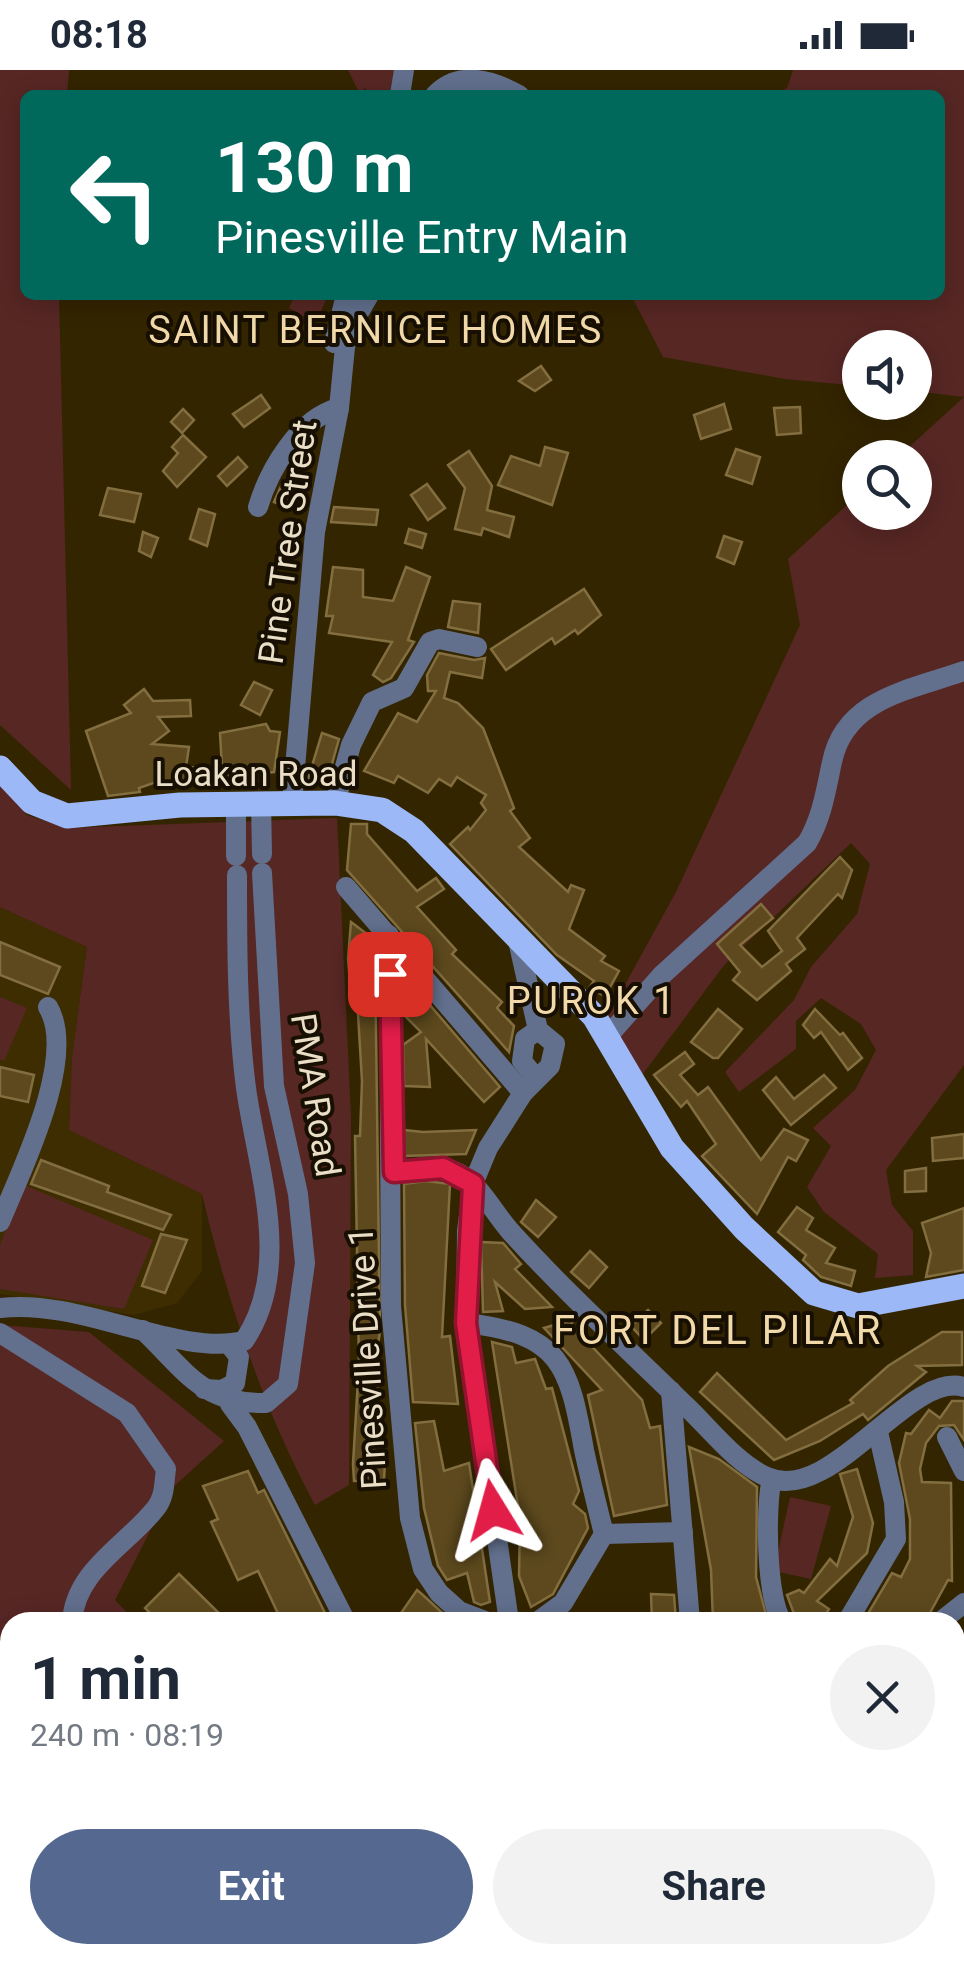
<!DOCTYPE html>
<meta charset="utf-8">
<style>
:root{--surface:#fff;--page:#f2f2f3;--text:#1f2937;--muted:#747a83;--accent:#556890}
body{margin:0;font-family:Roboto,sans-serif;background:var(--page);color:var(--text);height:100vh;display:flex;flex-direction:column;font-size:38px;white-space:nowrap}
*{box-sizing:border-box;margin:0}
p{font-size:32px;color:var(--muted)}
.icon{flex:none;width:55px;height:55px;fill:none;stroke:currentColor;stroke-width:2;stroke-linecap:round;stroke-linejoin:round}
.map{position:relative;flex:1;overflow:hidden}
.side{position:absolute;left:0px;top:1542px;width:965px;height:352px;display:flex;flex-direction:column;background:var(--surface);border-radius:30px 30px 0 0;box-shadow:0 5px 25px #0003}
.side>*{flex:none}
.top-card{position:absolute;left:20px;top:20px;width:925px;height:210px;border-radius:15px;box-shadow:0 5px 25px #0003;background:#00695c;color:#fff;overflow:hidden}
.fabs{position:absolute;left:842px;top:260px;display:grid;gap:20px}
.fabs a{display:grid;place-items:center;width:90px;height:90px;border-radius:50%;background:var(--surface);box-shadow:0 5px 25px #0003;font-size:50px}
.pin{position:absolute;display:grid;place-items:center;width:85px;height:85px;color:#fff;margin:-42px;border-radius:20px;box-shadow:0 5px 15px #0006}
.me{position:absolute;width:110px;margin:-55px;rotate:352deg;stroke-linejoin:round;filter:drop-shadow(0 0 8px #0008)}
.turn{display:flex;align-items:center;gap:35px;height:210px;padding:0 30px;font-size:45px}
.turn .icon{width:130px;height:130px;stroke-width:2.5}
.turn b{display:block;font-size:70px;line-height:85px}
.round{display:grid;place-items:center;flex:none;width:105px;height:105px;border-radius:52px;background:var(--page)}
.summary{display:flex;align-items:center;justify-content:space-between;height:170px;padding:0 30px}
h1{font-size:60px;font-weight:700;line-height:75px}
.primary-button{display:flex;gap:20px;margin-top:auto;padding:20px 30px}
.primary-button a{flex:1;height:115px;border-radius:60px;background:var(--accent);color:#fff;font-size:40px;font-weight:700;line-height:115px;text-align:center}
.primary-button a+a{background:var(--page);color:var(--text)}
.status{display:flex;justify-content:space-between;align-items:center;height:70px;padding:0 50px;background:var(--surface);direction:ltr}
.status svg{height:28px;fill:currentColor}
.map>svg:first-child{display:block}
.built{fill:#3e2d00}
.green{fill:#572724}
.building{fill:#5d491d;stroke:#836e40;stroke-width:2.5}
.lines{fill:none;stroke-linecap:round;stroke-linejoin:round}
.minor{stroke:#62708e;stroke-width:20}
.major{stroke:#9cb8f6;stroke-width:25}
.route-casing{stroke:#92132f;stroke-width:25}
.route{stroke:#e11d48;stroke-width:18}
.labels{text-anchor:middle;dominant-baseline:central;stroke-width:8;stroke-linejoin:round;paint-order:stroke}
.street-label{font-size:35px;fill:#eadec7;stroke:#170f01}
.neighbourhood-label{font-size:38px;letter-spacing:2.5px;fill:#f1d9a9;stroke:#170f01}
.quarter-label{font-size:40px;letter-spacing:2.5px;fill:#f1d9a9;stroke:#170f01}
</style>
<div class="status"><b>08:18</b><svg viewBox="0 0 49 12"><path d="M0 12V9h3v3zM5 12V6h3v6zM10 12V3h3v9zM15 12V0h3v12zM26 1h20v11H26zM47 4h2v5h-2z"/></svg></div>
<div class="map">
<svg width="964" height="1894" viewBox="0 0 964 1894">
<rect width="100%" height="100%" fill="#342501"/>
<polygon class="built" points="0,837 87,877 72,987 69,1060 202,1124 202,1201 177,1233 134,1245 0,1224"/>
<g class="green">
<polygon points="0,0 69,0 67,25 25,25 25,225 59,225 71,720 0,655"/>
<polygon points="348,0 398,0 391,25 366,25 366,18 359,22"/>
<polygon points="793,0 964,0 964,995 886,1100 892,1135 913,1161 913,1205 875,1208 878,1184 824,1142 807,1117 831,1076 813,1058 855,1020 876,980 861,954 821,928 796,951 796,979 739,1022 725,1002 794,930 811,897 857,844 870,794 851,773 725,894 642,1005 605,951 676,822 800,555 788,489 860,423 860,442 915,442 915,388 898,387 964,327 915,321 915,278 860,278 860,316 785,309 663,287 631,225 940,225 940,25 775,25 787,18"/>
<polygon points="295,225 328,225 316,253 289,238"/>
<path d="M0 714 27 745 66 758 337 748 351 1047 349 1415 315 1435C263 1339 227 1230 202 1124L69 1060 72 987 87 877 0 837Z"/>
<polygon points="0,927 27,938 4,991 0,989"/>
<polygon points="24,1115 153,1170 124,1239 0,1219 0,1175"/>
<polygon points="0,1255 89,1262 224,1371 172,1418 115,1530 136,1552 10,1552 10,1885 776,1885 763,1894 0,1894"/>
<polygon points="790,1427 831,1436 811,1509 774,1501"/>
<polygon points="964,1690 964,1810 955,1819 955,1695"/>
</g>
<g class="building">
<polygon points="541,296 551,310 535,321 519,311"/>
<polygon points="261,325 270,338 244,357 233,344"/>
<polygon points="724,334 731,359 701,369 694,345"/>
<polygon points="800,337 801,363 777,365 774,338"/>
<polygon points="183,339 194,350 182,363 171,352"/>
<polygon points="183,365 206,387 177,417 163,401 178,383 172,377"/>
<polygon points="545,377 568,383 552,435 498,415 511,386 540,396"/>
<polygon points="736,379 760,387 752,414 726,405"/>
<polygon points="469,381 492,416 487,440 514,447 509,467 483,458 481,465 455,459 465,418 448,395"/>
<polygon points="238,387 247,397 227,416 218,406"/>
<polygon points="282,414 292,419 284,436 274,432"/>
<polygon points="427,414 445,438 428,450 411,425"/>
<polygon points="108,418 141,424 134,452 100,445"/>
<polygon points="334,437 378,440 376,455 331,452"/>
<polygon points="199,439 215,444 207,476 190,469"/>
<polygon points="409,459 426,464 422,478 405,473"/>
<polygon points="143,462 158,468 151,487 139,481"/>
<polygon points="724,466 742,472 734,494 717,487"/>
<polygon points="333,497 363,500 363,527 393,531 406,497 430,507 408,570 414,572 391,608 383,612 373,605 392,572 329,563 333,546 326,546"/>
<polygon points="584,519 601,545 578,564 575,560 555,574 552,568 506,600 491,579"/>
<polygon points="453,531 480,534 478,563 448,557"/>
<polygon points="439,583 474,590 485,588 482,608 450,602 444,628 458,633 483,658 514,738 510,741 530,768 519,777 568,822 571,815 584,820 569,859 605,886 601,891 619,901 605,926 589,918 594,911 557,885 450,774 468,757 470,760 486,740 481,733 486,725 457,707 451,716 439,709 428,723 398,706 394,713 364,701 398,643 417,652 436,621 428,621 427,605"/>
<polygon points="254,612 272,620 260,645 241,635"/>
<polygon points="144,619 153,631 190,630 191,646 158,647 169,661 152,674 189,677 186,697 222,698 220,663 266,654 270,661 280,662 274,702 265,703 264,711 156,712 139,718 140,722 108,726 86,661 131,643 124,635"/>
<polygon points="322,663 339,669 326,715 308,709"/>
<polygon points="351,754 367,754 367,764 417,821 436,808 444,819 417,837 456,880 452,884 502,932 497,938 514,956 509,982 347,800"/>
<polygon points="840,787 852,800 842,828 838,824 797,868 805,879 786,894 791,901 757,930 733,910 740,902 717,874 761,834 773,848 740,875 762,897 782,881 768,861"/>
<polygon points="351,852 371,867 371,888 375,888 380,1262 375,1293 380,1293 373,1357 375,1391 385,1390 384,1410 354,1411 353,1394 359,1293 355,1066 360,1066 362,1011 356,911 350,912 348,889"/>
<polygon points="0,872 60,897 48,924 0,905"/>
<polygon points="423,927 500,1017 484,1032 426,969 430,1017 404,1016 403,975 421,962 404,945"/>
<polygon points="718,939 742,959 718,988 713,988 691,972"/>
<polygon points="815,939 840,965 843,963 862,988 848,1000 821,962 814,968 803,955"/>
<polygon points="685,982 694,994 680,1005 698,1025 708,1017 761,1090 784,1059 808,1070 796,1091 788,1087 757,1144 702,1086 716,1074 687,1031 681,1037 654,1005"/>
<polygon points="0,997 34,1005 28,1032 0,1026"/>
<polygon points="824,1005 836,1018 791,1055 763,1020 776,1007 794,1029"/>
<polygon points="404,1060 423,1062 476,1060 466,1084 404,1086"/>
<polygon points="964,1064 964,1088 933,1091 932,1068"/>
<polygon points="41,1090 109,1116 107,1122 171,1145 163,1160 31,1114"/>
<polygon points="926,1098 926,1121 905,1122 905,1101"/>
<polygon points="426,1111 450,1114 442,1267 450,1266 458,1334 413,1332 405,1235 404,1114"/>
<polygon points="536,1130 556,1147 538,1167 521,1152"/>
<polygon points="797,1137 813,1148 806,1160 835,1178 826,1193 855,1201 851,1216 821,1207 803,1190 806,1185 778,1162"/>
<polygon points="964,1138 964,1200 926,1207 931,1183 922,1153"/>
<polygon points="161,1164 187,1170 165,1223 142,1216"/>
<polygon points="481,1172 503,1173 521,1194 515,1199 552,1237 525,1239 495,1212 503,1241 483,1242"/>
<polygon points="590,1181 607,1197 589,1218 571,1202"/>
<polygon points="648,1240 661,1253 644,1270 631,1256"/>
<polygon points="575,1249 571,1254 642,1330 650,1358 660,1356 667,1435 614,1446 588,1325 602,1320 544,1258"/>
<polygon points="942,1262 962,1262 962,1295 917,1296 926,1302 868,1350 863,1344 820,1371 774,1390 700,1322 717,1303 786,1370 853,1333 850,1330 888,1296"/>
<polygon points="492,1272 512,1277 516,1293 535,1289 546,1319 552,1318 579,1421 573,1434 585,1444 588,1458 553,1524 531,1537 519,1506 520,1449"/>
<polygon points="952,1331 964,1331 964,1370 954,1355 939,1356 926,1373 920,1399 922,1412 951,1413 952,1511 948,1510 925,1552 863,1552 892,1503 901,1507 910,1489 910,1449 899,1393 906,1363 911,1364 929,1340 940,1348"/>
<polygon points="434,1351 444,1401 469,1393 490,1532 481,1535 474,1532 467,1503 447,1510 438,1496 424,1438 415,1353"/>
<polygon points="689,1377 719,1389 757,1417 756,1507 768,1552 713,1552 711,1500"/>
<polygon points="857,1399 873,1453 867,1483 817,1531 829,1539 821,1552 797,1552 787,1525 799,1520 804,1523 830,1489 837,1496 853,1447 840,1404"/>
<polygon points="248,1401 258,1423 264,1420 325,1543 300,1552 282,1552 258,1501 238,1510 211,1452 218,1449 203,1416"/>
<polygon points="179,1504 228,1552 159,1552 145,1538"/>
<polygon points="417,1520 424,1526 452,1552 416,1552 401,1543"/>
<polygon points="651,1524 674,1525 676,1552 652,1552"/>
</g>
<g class="lines">
<g class="minor">
<polyline points="400,25 404,0"/>
<path d="M435 25C459 0 492 10 519 25"/>
<polyline points="334,273 346,225"/>
<path d="M258 437C269 400 299 348 339 338"/>
<polyline points="261,733 262,784"/>
<polyline points="292,733 315,462 339,338 345,277 350,258 369,225"/>
<polyline points="335,733 351,675 372,632 404,618 430,572 439,569 477,577"/>
<polyline points="236,734 236,786"/>
<polyline points="346,817 523,1023"/>
<polyline points="389,865 391,1236 410,1448 423,1499 439,1523 459,1541 488,1552"/>
<path d="M608 966 662 905 807 773C822 748 826 720 832 692 845 628 911 620 964 601"/>
<polyline points="535,1007 522,991 525,969 538,960"/>
<path d="M393 1102C416 1098 439 1092 460 1104 481 1116 494 1143 510 1161 565 1222 628 1279 687 1337 711 1360 737 1394 767 1407 831 1436 909 1300 964 1317"/>
<path d="M0 1152C21 1101 78 987 48 937"/>
<path d="M0 1238C81 1228 177 1287 244 1271 294 1197 257 1098 246 1018 237 948 237 875 237 805"/>
<path d="M466 1253C561 1264 569 1295 584 1380 590 1408 597 1436 604 1464L563 1533 537 1552"/>
<path d="M143 1260C186 1301 202 1334 266 1333L288 1314 305 1193 298 1124 274 1016 262 803"/>
<path d="M0 1263 127 1343 166 1399C164 1412 165 1427 156 1438 127 1475 75 1500 72 1552"/>
<polyline points="204,1319 222,1320 235,1313 239,1287 229,1274"/>
<polyline points="671,1321 690,1552"/>
<polyline points="230,1334 247,1357 346,1552"/>
<polyline points="947,1367 964,1401"/>
<path d="M772 1409C765 1435 766 1534 783 1552"/>
<polyline points="604,1464 683,1462"/>
<polyline points="509,1552 466,1253 467,1161 473,1114 488,1078 523,1023 550,996 555,974 538,960 517,866"/>
<polyline points="847,1552 896,1469 894,1432 878,1362"/>
<polyline points="940,1552 964,1533"/>
<polyline points="238,1885 251,1894"/>
</g>
<polyline class="major" points="0,698 32,732 67,746 180,735 335,733 382,740 414,761 594,946 672,1078 744,1158 814,1223 858,1236 964,1216"/>
</g>
<g class="lines">
<g class="route-casing">
<polyline id="route" points="390,904 394,1102 443,1098 473,1114 466,1253 493,1440"/>
</g>
<use href="#route" class="route"/>
</g>
<g class="labels">
<g class="street-label">
<text transform="translate(288 472) rotate(-82)">Pine Tree Street</text>
<text x="256" y="704">Loakan Road</text>
<text transform="translate(315 1025) rotate(81)">PMA Road</text>
<text transform="translate(368 1288) rotate(-93)">Pinesville Drive 1</text>
</g>
<g class="neighbourhood-label">
<text x="376" y="260">SAINT BERNICE HOMES</text>
<text x="592" y="931">PUROK 1</text>
</g>
<g class="quarter-label">
<text x="718" y="1260">FORT DEL PILAR</text>
</g>
</g>
</svg>
<div class="fabs">
<a><svg class="icon" aria-label="sound" viewBox="0 0 24 24"><path d="M4 9h4l5-4v14l-5-4H4zM17 9q2 3 0 6"/></svg></a>
<a><svg class="icon" aria-label="search" viewBox="0 0 24 24"><circle cx="10" cy="10" r="6"/><path d="M15 15l6 6"/></svg></a>
</div>
<div class="pin" style="left:390px;top:904px;background:#d93025"><svg class="icon" aria-label="arrive" viewBox="0 0 24 24"><path d="M6 21V4h12l-3 4 3 4H6"/></svg></div>
<svg class="me" style="left:493px;top:1440px" viewBox="-20 -20 40 40"><path d="M0-17L14 15 0 8-14 15z" fill="#e11d48" stroke="#fff" stroke-width="4"/></svg>
<div class="top-card">
<div class="turn"><svg class="icon" aria-label="left" viewBox="0 0 24 24"><path d="M17 20v-9H6M10 6l-5 5 5 5"/></svg><div><b>130 m</b>Pinesville Entry Main</div></div>
</div>
<section class="side">
<div class="summary"><div><h1>1 min</h1><p>240 m · 08:19</p></div><a class="round"><svg class="icon" aria-label="close" viewBox="0 0 24 24"><path d="M6 6l12 12M18 6L6 18"/></svg></a></div>
<div class="primary-button"><a>Exit</a><a>Share</a></div>
</section>
</div>
